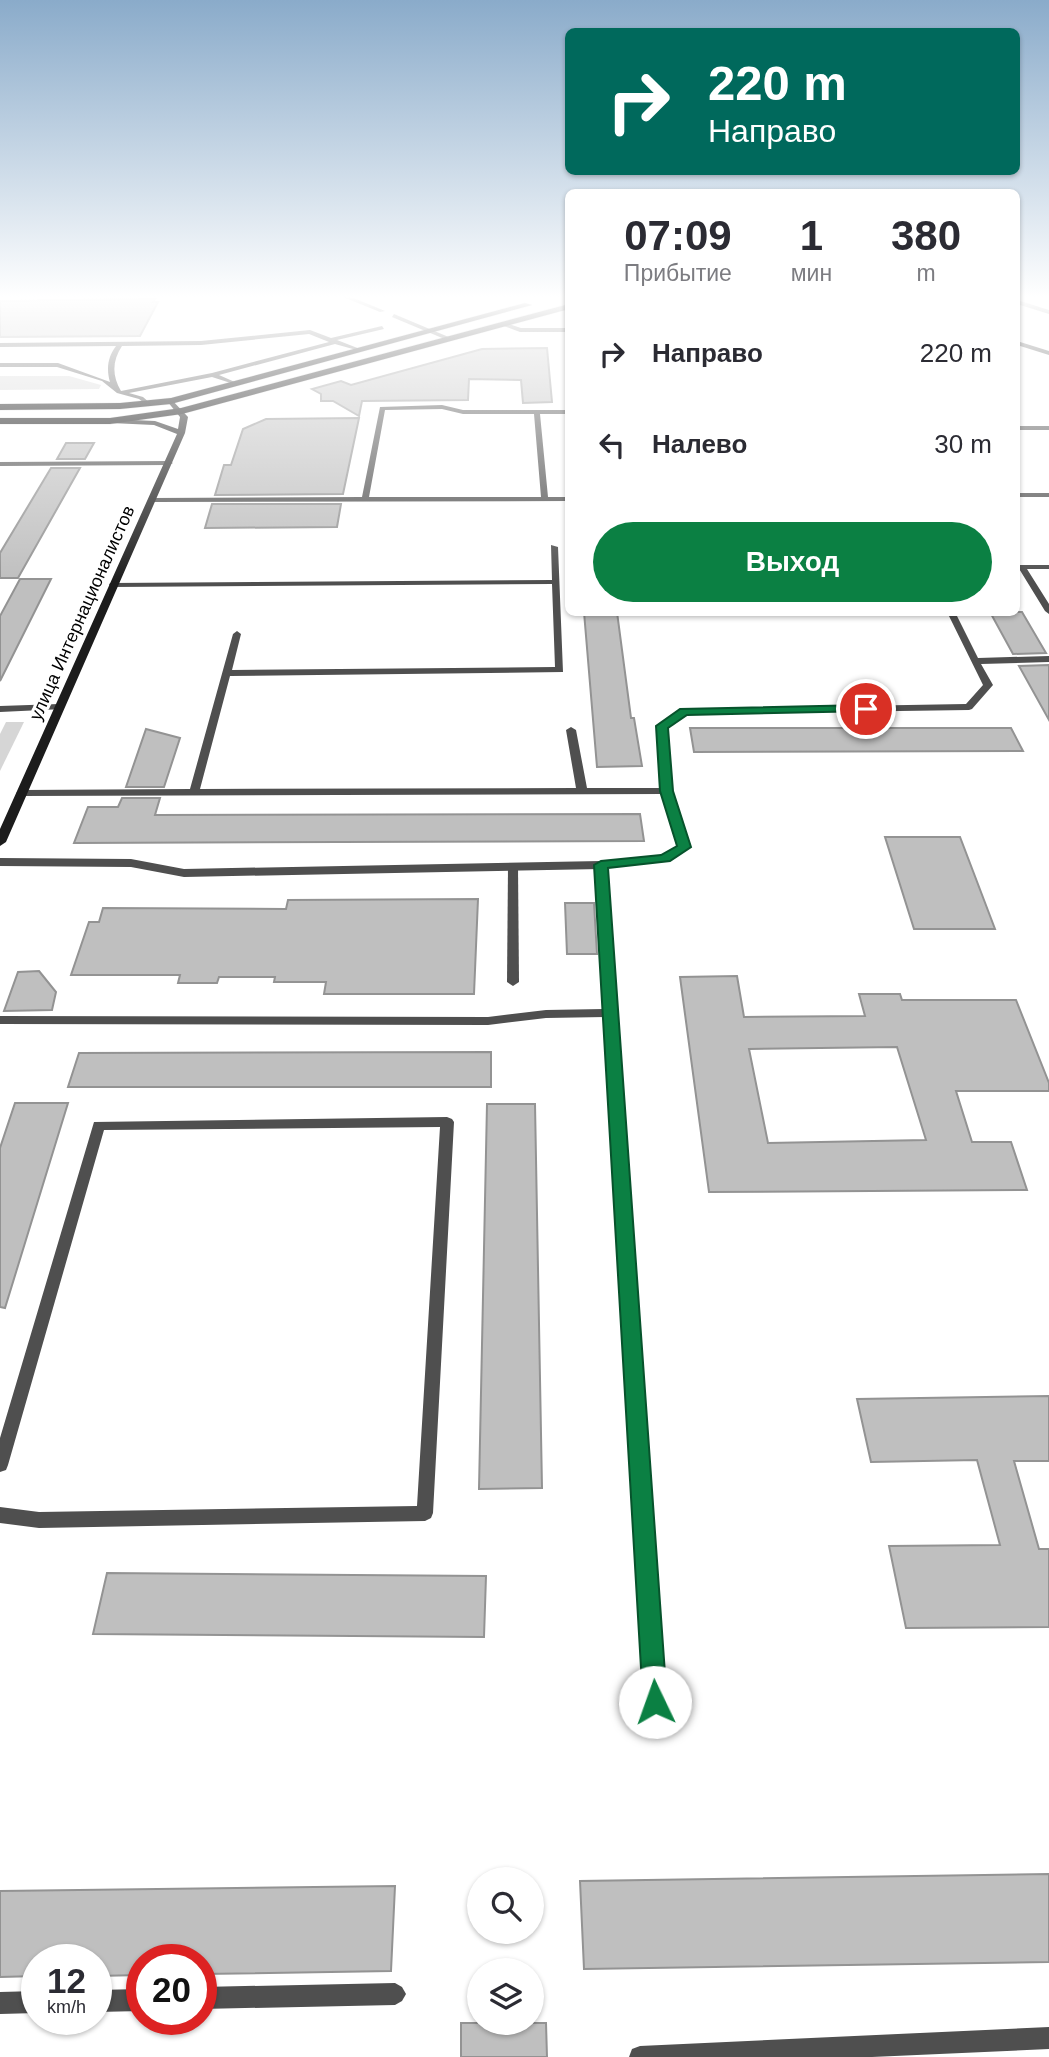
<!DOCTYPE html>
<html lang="ru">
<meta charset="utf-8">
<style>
:root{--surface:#fff;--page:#f7f7f7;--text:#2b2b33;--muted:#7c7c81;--accent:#0b8043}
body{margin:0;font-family:Arial,sans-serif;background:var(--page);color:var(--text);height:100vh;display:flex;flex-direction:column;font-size:26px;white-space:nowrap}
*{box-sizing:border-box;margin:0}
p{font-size:23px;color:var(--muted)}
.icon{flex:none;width:38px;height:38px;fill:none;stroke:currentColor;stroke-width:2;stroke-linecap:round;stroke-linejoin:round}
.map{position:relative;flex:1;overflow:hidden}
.side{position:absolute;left:565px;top:189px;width:455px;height:427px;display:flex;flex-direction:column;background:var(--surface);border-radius:10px;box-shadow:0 2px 5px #0004}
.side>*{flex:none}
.top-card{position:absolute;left:565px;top:28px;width:455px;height:147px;border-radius:10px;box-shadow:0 2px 5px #0004;background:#00695c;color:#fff;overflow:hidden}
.tools{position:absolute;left:467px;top:1867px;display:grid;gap:14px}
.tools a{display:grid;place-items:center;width:77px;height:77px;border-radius:50%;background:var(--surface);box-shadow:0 2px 5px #0004;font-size:35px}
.speed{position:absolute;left:21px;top:1944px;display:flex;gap:14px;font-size:35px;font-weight:700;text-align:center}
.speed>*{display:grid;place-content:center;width:91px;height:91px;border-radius:50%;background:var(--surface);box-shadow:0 2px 5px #0004;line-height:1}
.speed small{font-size:18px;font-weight:400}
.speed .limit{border:10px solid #d22;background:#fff;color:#111}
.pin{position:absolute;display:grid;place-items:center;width:60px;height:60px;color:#fff;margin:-30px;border:4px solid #fff;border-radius:50%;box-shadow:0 2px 7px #0007}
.me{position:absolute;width:77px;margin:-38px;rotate:357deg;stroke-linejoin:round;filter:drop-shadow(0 0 5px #0008)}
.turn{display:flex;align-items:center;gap:24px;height:147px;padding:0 28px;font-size:32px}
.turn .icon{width:91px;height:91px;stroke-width:2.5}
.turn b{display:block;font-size:49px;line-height:60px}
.eta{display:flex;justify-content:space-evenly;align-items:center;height:119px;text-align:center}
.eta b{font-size:42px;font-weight:800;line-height:49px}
.primary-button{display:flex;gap:14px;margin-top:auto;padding:14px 28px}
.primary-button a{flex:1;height:80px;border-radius:42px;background:var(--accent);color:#fff;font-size:28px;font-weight:800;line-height:80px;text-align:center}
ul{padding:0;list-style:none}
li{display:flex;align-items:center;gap:21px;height:91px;padding:0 28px}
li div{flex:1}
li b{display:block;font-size:26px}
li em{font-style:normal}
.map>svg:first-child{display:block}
.green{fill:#d6d6d6}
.building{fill:#bfbfbf;stroke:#939393;stroke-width:2;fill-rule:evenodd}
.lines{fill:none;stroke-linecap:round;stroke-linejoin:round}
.primary-casing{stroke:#dbdbdb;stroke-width:1}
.lane{fill:#4f4f4f;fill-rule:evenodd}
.street{fill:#4f4f4f;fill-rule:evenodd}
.secondary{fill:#1c1c1c;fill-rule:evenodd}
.primary{fill:#000;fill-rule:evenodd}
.route{fill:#0b8043;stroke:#07532c;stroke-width:2}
.labels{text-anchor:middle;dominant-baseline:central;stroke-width:6;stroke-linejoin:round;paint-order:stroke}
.far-street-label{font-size:18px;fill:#000;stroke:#fff}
</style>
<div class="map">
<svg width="1049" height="2057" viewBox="0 0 1049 2057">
<rect width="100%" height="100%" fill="#fff"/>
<g class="green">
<polygon points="0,376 69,376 101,385 99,389 0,390"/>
<polygon points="6,722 24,722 0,771 0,734"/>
</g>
<g class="building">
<polygon points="155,299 153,302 158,302 140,336 0,337 0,301"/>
<polygon points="547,348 552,402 523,403 521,380 469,379 468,400 362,401 359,416 333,401 321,401 321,394 312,389 341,381 351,385 482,349"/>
<polygon points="359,418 343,494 215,495 224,465 231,465 243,429 266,419"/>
<polygon points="66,443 94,443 85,459 57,459"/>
<polygon points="51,468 80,468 18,578 0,578 0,553"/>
<polygon points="212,504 341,504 337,527 205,528"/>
<polygon points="20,579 51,579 0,681 0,616"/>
<polygon points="584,612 617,612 631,718 634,718 642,766 597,767"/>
<polygon points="990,612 1022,612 1046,653 1013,654"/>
<polygon points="1049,665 1049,720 1019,666"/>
<polygon points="690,728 1011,728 1023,751 694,752"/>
<polygon points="146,729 180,738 164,787 126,787"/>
<polygon points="122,798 160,798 155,815 640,814 644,841 74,843 88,807 118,807"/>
<polygon points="885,837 960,837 995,929 914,929"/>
<polygon points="478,899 474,994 324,994 326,982 274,982 275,977 219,977 217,983 178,983 180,975 71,975 89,922 99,922 103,908 286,909 288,900"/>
<polygon points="565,903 594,903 597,954 567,954"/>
<polygon points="39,971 56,992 52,1010 4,1011 18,972"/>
<path d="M737 976 744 1017 865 1016 859 994H900L902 1000H1016L1049 1083V1091H956L972 1142H1011L1027 1190 709 1192 680 977ZM897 1047 926 1140 768 1143 749 1049Z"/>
<polygon points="491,1052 491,1087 68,1087 79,1053"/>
<polygon points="15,1103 68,1103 5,1308 0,1307 0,1148"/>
<polygon points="487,1104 535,1104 542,1488 479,1489"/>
<polygon points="1049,1396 1049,1461 1014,1461 1039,1549 1049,1549 1049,1627 906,1628 889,1546 1000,1545 977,1460 871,1462 857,1399"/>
<polygon points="107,1573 486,1576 484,1637 93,1634"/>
<polygon points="1049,1874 1049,1962 584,1969 580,1881"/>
<polygon points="395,1886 391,1971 201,1974 201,1960 142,1960 142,1975 96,1976 96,1960 37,1960 37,1976 0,1977 0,1891"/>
<polygon points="461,2023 546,2023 547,2057 461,2057"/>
</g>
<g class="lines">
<g class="primary-casing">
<g id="primary">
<polygon points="525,303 532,305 171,404 120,409 0,410 0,404 120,403 171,398"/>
<polygon points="569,304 569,309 182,414 110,424 0,424 0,418 110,418 181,408"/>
</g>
</g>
<g class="lane">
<polygon points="336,294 344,294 385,311 380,312"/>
<polygon points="1017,300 1049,310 1049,314 1017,304"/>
<polygon points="394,314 451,338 452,339 447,340 392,317"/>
<polygon points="503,322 521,328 569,328 569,332 520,332 501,325"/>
<path d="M382 326 384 329 337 340 360 349V351L335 344 219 375 237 383V385L212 377 129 393 143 397 151 404 148 406 139 399 117 393 102 381 57 367H0V363H58L110 382C106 368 108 357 116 346L0 347V343L201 341 310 330 331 338ZM309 334 329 342 212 373 121 391C112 376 112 361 122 346L201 345Z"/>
<polygon points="569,352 569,369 566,367 566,354"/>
<path d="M442 405 463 410H569V414H540L548 497H569V501L152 502 148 500 152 498 362 497 380 407ZM442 409 463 414H534L541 497H369L385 410Z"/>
<rect x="1017" y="426" width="32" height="4"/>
<polygon points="0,462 169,461 173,463 169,465 0,466"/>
<rect x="1017" y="493" width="32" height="4"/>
<polygon points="551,545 558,547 563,672 230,676 200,789 576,788 566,730 571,727 576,730 587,788 662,788 657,726 682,709 966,704 983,685 947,612 955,612 978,658 1049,656 1049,662 981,664 993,685 972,709 969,710 687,714 667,727 672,791 689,847 669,861 607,868 666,1729 664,1736 657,1738 650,1736 648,1729 605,1017 546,1018 488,1025 0,1024 0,1016 488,1017 546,1010 604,1009 596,865 601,862 662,856 678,846 663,794 21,796 16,793 21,790 190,789 233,634 237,631 241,634 232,670 555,667 552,584 113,587 109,585 110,583 552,580"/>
<polygon points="1019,565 1049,565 1049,569 1027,569 1049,604 1049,614 1045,611 1018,567"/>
<polygon points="513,864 518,867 519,982 513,986 507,982 508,867"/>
<polygon points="447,1117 452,1119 454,1122 433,1513 431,1518 425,1521 39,1528 0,1523 0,1507 39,1512 417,1506 440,1127 104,1130 8,1465 6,1470 0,1472 0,1438 94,1122"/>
<polygon points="395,1983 402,1987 406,1994 402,2001 395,2005 201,2009 201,1987"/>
<polygon points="142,1989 142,2011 96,2012 96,1990"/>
<polygon points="37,1991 37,2013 0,2014 0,1992"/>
<polygon points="1049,2027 1049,2049 872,2057 629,2057 632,2049 640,2046"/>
</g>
<g class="street">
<polygon points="59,704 63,705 63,709 0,712 0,706"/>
<polygon points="0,858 131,859 184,869 601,861 607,865 601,869 184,877 131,867 0,866"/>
</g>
<g class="secondary">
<polygon points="1017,341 1049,351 1049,355 1017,345"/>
<polygon points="171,399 188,417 185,433 6,842 0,846 0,829 177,434 154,425 111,423 107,421 111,419 155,421 178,429 180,417 167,401"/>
</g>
<use href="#primary" class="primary"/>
</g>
<linearGradient id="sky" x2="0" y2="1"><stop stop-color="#8aabca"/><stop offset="0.51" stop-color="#fff"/><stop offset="1" stop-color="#fff" stop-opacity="0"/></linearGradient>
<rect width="1049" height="582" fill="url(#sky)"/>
<polygon class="route" points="866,705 870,706 870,711 687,715 668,728 673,791 691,847 670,861 608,868 667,1702 663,1711 655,1714 647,1711 643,1702 594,865 601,861 661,855 677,846 660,791 656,726 680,709"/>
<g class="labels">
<g class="far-street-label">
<text transform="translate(82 613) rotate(-66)">улица Интернационалистов</text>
</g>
</g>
</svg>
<div class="tools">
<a><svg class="icon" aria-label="search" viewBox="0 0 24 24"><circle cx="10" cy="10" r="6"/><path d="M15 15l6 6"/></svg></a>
<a><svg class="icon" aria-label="layers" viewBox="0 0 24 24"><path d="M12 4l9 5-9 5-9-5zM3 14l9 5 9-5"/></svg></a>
</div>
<div class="speed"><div>12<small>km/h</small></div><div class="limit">20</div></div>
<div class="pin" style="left:866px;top:709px;background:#d93025"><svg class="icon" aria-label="arrive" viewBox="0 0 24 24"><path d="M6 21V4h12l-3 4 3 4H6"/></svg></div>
<svg class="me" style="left:655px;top:1702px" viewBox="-20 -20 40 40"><circle r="19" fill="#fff"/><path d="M0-13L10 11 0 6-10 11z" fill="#0b8043"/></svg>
<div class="top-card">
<div class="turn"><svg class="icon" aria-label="right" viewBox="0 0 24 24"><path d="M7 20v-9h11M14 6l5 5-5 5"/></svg><div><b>220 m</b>Направо</div></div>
</div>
<section class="side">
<div class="eta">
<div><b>07:09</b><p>Прибытие</p></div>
<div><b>1</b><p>мин</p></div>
<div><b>380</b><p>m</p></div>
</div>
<ul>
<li><svg class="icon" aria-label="right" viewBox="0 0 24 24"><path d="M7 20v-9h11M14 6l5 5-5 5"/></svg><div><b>Направо</b></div><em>220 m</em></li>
<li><svg class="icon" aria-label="left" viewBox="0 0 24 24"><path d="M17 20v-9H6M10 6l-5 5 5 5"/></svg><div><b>Налево</b></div><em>30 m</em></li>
</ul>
<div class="primary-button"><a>Выход</a></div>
</section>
</div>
